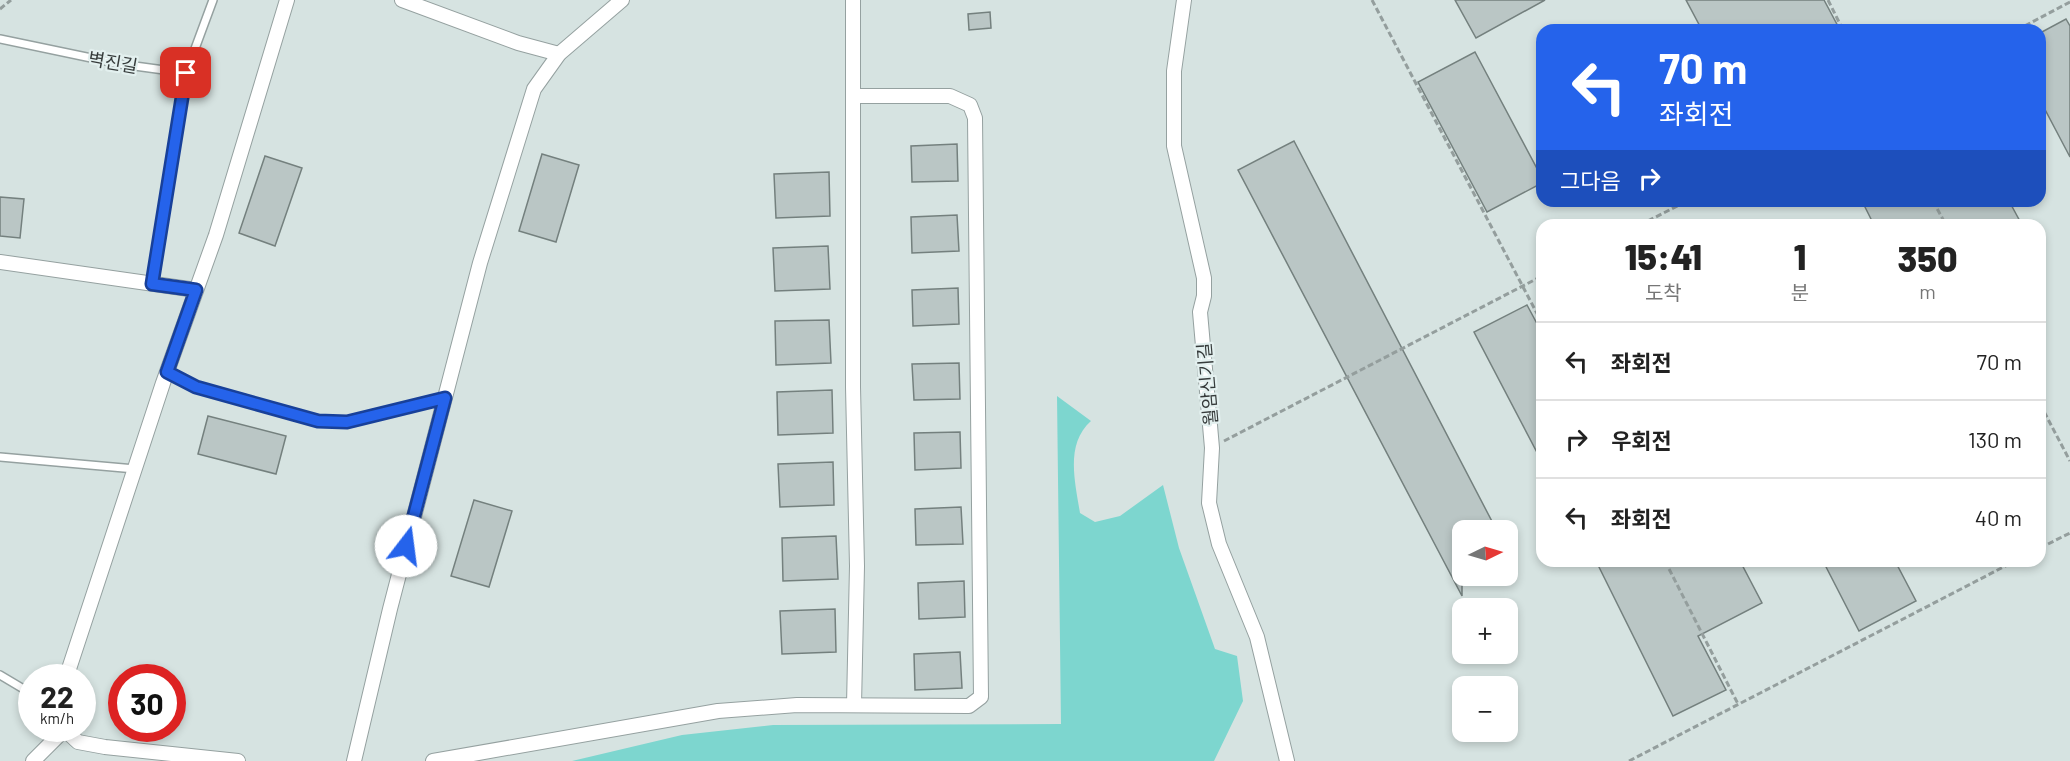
<!DOCTYPE html>
<html lang="ko">
<meta charset="utf-8">
<style>
:root{--surface:#fff;--page:#f2f2f2;--text:#222;--muted:#767676;--line:#e0e0e0}
body{margin:0;font-family:Barlow,"Noto Sans KR",sans-serif;background:var(--page);color:var(--text);height:100vh;display:flex;flex-direction:column;font-size:22px;white-space:nowrap}
*{box-sizing:border-box;margin:0}
p{font-size:20px;color:var(--muted)}
.icon{flex:none;width:33px;height:33px;fill:none;stroke:currentColor;stroke-width:2;stroke-linecap:round;stroke-linejoin:round}
.map{position:relative;flex:1;overflow:hidden}
.drawer{position:absolute;left:1536px;top:219px;width:510px;height:348px;display:flex;flex-direction:column;background:var(--surface);border-radius:18px;box-shadow:0 3px 9px #0003}
.drawer>*{flex:none}
.top-card{position:absolute;left:1536px;top:24px;width:510px;height:183px;border-radius:18px;box-shadow:0 3px 9px #0003;background:#2563eb;color:#fff;overflow:hidden}
.needle{width:39px;rotate:85deg}
.buttons{position:absolute;left:1452px;top:520px;display:grid;gap:12px}
.buttons a{display:grid;place-items:center;width:66px;height:66px;border-radius:12px;background:var(--surface);box-shadow:0 3px 9px #0003;font-size:30px}
.speed{position:absolute;left:18px;top:664px;display:flex;gap:12px;font-size:30px;font-weight:700;text-align:center}
.speed>*{display:grid;place-content:center;width:78px;height:78px;border-radius:50%;background:var(--surface);box-shadow:0 3px 9px #0003;line-height:1}
.speed small{font-size:15px;font-weight:400}
.speed .limit{border:9px solid #d22;background:#fff;color:#111}
.pin{position:absolute;display:grid;place-items:center;width:51px;height:51px;color:#fff;margin:-26px;border-radius:12px;box-shadow:0 3px 9px #0006}
.me{position:absolute;width:66px;margin:-33px;rotate:15deg;stroke-linejoin:round;filter:drop-shadow(0 0 4px #0008)}
.turn{display:flex;align-items:center;gap:21px;height:126px;padding:0 24px;font-size:27px}
.turn .icon{width:78px;height:78px;stroke-width:2.5}
.turn b{display:block;font-size:42px;line-height:51px}
.then{display:flex;align-items:center;height:57px;padding:0 24px;background:#0003;gap:12px;font-size:22px}
.eta{display:flex;justify-content:space-evenly;align-items:center;height:102px;text-align:center}
.eta b{font-size:36px;font-weight:800;line-height:42px}
ul{padding:0;list-style:none}
li{display:flex;align-items:center;gap:18px;height:78px;padding:0 24px;border-top:2px solid var(--line)}
li div{flex:1}
li b{display:block;font-size:22px}
li em{font-style:normal}
.map>svg:first-child{display:block}
.green{fill:#7dd6cf}
.building{fill:#bac6c5;stroke:#74807e;stroke-width:1.5}
.lines{fill:none;stroke-linecap:round;stroke-linejoin:round}
.service-casing{stroke:#95a1a0;stroke-width:10}
.minor-casing{stroke:#95a1a0;stroke-width:16}
.path{stroke:#949e9d;stroke-width:3;stroke-dasharray:6 3;stroke-linecap:butt}
.service{stroke:#fff;stroke-width:7}
.minor{stroke:#fff;stroke-width:14}
.route-casing{stroke:#184099;stroke-width:15}
.route{stroke:#2563eb;stroke-width:10}
.labels{text-anchor:middle;dominant-baseline:central;stroke-width:4.5;stroke-linejoin:round;paint-order:stroke}
.street-label{font-size:18px;fill:#363b3b;stroke:#e3f0ef}
</style>
<div class="map">
<svg width="2070" height="761" viewBox="0 0 2070 761">
<rect width="100%" height="100%" fill="#d6e3e1"/>
<path class="green" d="M1057 396 1091 421C1065 444 1075 482 1080 513L1095 522 1120 516 1163 485 1179 548 1215 649 1237 656 1243 701 1214 761H572L682 735 773 725 1061 724Z"/>
<g class="building">
<polygon points="1455,0 1545,0 1476,38"/>
<polygon points="1686,0 1824,0 1840,30 1702,30"/>
<polygon points="990,12 991,28 969,30 968,14"/>
<polygon points="2066,19 2070,26 2070,157 2040,100 2040,33"/>
<polygon points="1475,52 1542,178 1542,183 1487,212 1418,82"/>
<polygon points="1294,141 1497,531 1462,531 1462,596 1238,170"/>
<polygon points="957,144 958,181 912,182 911,146"/>
<polygon points="542,154 579,165 556,242 519,231"/>
<polygon points="265,156 302,168 275,246 239,233"/>
<polygon points="829,172 830,216 776,218 774,174"/>
<polygon points="0,197 24,199 20,238 0,236"/>
<polygon points="1862,201 2009,201 2022,225 1874,225"/>
<polygon points="957,215 959,251 912,253 911,217"/>
<polygon points="828,246 830,289 775,291 773,248"/>
<polygon points="958,288 959,324 913,326 912,290"/>
<polygon points="1527,305 1542,333 1542,462 1474,332"/>
<polygon points="829,320 831,363 776,365 775,321"/>
<polygon points="959,363 960,399 914,400 912,364"/>
<polygon points="832,390 833,433 778,435 777,392"/>
<polygon points="208,416 286,436 276,474 198,454"/>
<polygon points="960,432 961,468 915,470 914,433"/>
<polygon points="833,462 834,505 780,507 778,464"/>
<polygon points="474,500 512,511 489,587 451,576"/>
<polygon points="961,507 963,544 916,545 915,509"/>
<polygon points="836,536 838,579 783,581 782,538"/>
<polygon points="1596,561 1740,561 1762,603 1698,636 1726,690 1673,716"/>
<polygon points="1823,561 1895,561 1916,601 1859,631"/>
<polygon points="964,581 965,617 919,619 918,583"/>
<polygon points="835,609 836,652 782,654 780,611"/>
<polygon points="960,652 962,688 915,690 914,654"/>
</g>
<g class="lines">
<g class="service-casing">
<g id="service">
<polyline points="0,39 120,64 186,73 213,0"/>
<polyline points="152,284 186,73"/>
<polyline points="167,372 196,387 318,421 347,422 444,398"/>
<polyline points="0,457 135,469"/>
<polyline points="0,675 32,694"/>
</g>
</g>
<g class="minor-casing">
<g id="minor">
<polyline points="402,0 518,43 559,54"/>
<polyline points="853,0 853,387 857,566 854,705"/>
<polyline points="1184,0 1174,71 1174,146 1204,278 1204,296 1200,312 1212,448 1209,503 1219,544 1257,637 1287,761"/>
<polyline points="0,262 196,290"/>
<polyline points="66,678 163,383 216,235 287,0"/>
<polyline points="64,729 78,742 105,747 238,761"/>
<polyline points="33,761 64,730"/>
<polyline points="354,761 390,609 480,263 534,89 559,54 622,0"/>
<polyline points="433,761 718,711 797,705 969,706 981,697 975,118 970,105 950,96 855,96"/>
</g>
</g>
<g class="path">
<polyline points="1372,0 1542,323"/>
<polyline points="1828,0 1843,30"/>
<polyline points="0,9 11,0"/>
<polyline points="2017,30 2070,2"/>
<polyline points="1933,201 1946,225"/>
<polyline points="1640,225 1687,201"/>
<polyline points="2040,404 2070,461"/>
<polyline points="1224,441 1542,276"/>
<polyline points="2040,548 2070,533"/>
<polyline points="1665,561 1738,704"/>
<polyline points="1629,761 2015,561"/>
</g>
<use href="#service" class="service"/>
<use href="#minor" class="minor"/>
</g>
<g class="lines">
<g class="route-casing">
<polyline id="route" points="186,73 152,284 196,290 167,372 196,387 318,421 347,422 445,398 406,546"/>
</g>
<use href="#route" class="route"/>
</g>
<g class="labels">
<g class="street-label">
<text transform="translate(113 62) rotate(10)">벽진길</text>
<text transform="translate(1207 384) rotate(-95)">월암신기길</text>
</g>
</g>
</svg>
<div class="buttons">
<a><svg class="needle" viewBox="-14 -14 28 28"><path d="M0-13l5 13h-10z" fill="#e53935"/><path d="M0 13l5-13h-10z" fill="#767676"/></svg></a>
<a>+</a>
<a>−</a>
</div>
<div class="speed"><div>22<small>km/h</small></div><div class="limit">30</div></div>
<div class="pin" style="left:186px;top:73px;background:#d93025"><svg class="icon" aria-label="arrive" viewBox="0 0 24 24"><path d="M6 21V4h12l-3 4 3 4H6"/></svg></div>
<svg class="me" style="left:406px;top:546px" viewBox="-20 -20 40 40"><circle r="19" fill="#fff"/><path d="M0-13L10 11 0 6-10 11z" fill="#2563eb"/></svg>
<div class="top-card">
<div class="turn"><svg class="icon" aria-label="left" viewBox="0 0 24 24"><path d="M17 20v-9H6M10 6l-5 5 5 5"/></svg><div><b>70 m</b>좌회전</div></div>
<div class="then">그다음<svg class="icon" aria-label="right" viewBox="0 0 24 24"><path d="M7 20v-9h11M14 6l5 5-5 5"/></svg></div>
</div>
<section class="drawer">
<div class="eta">
<div><b>15:41</b><p>도착</p></div>
<div><b>1</b><p>분</p></div>
<div><b>350</b><p>m</p></div>
</div>
<ul>
<li><svg class="icon" aria-label="left" viewBox="0 0 24 24"><path d="M17 20v-9H6M10 6l-5 5 5 5"/></svg><div><b>좌회전</b></div><em>70 m</em></li>
<li><svg class="icon" aria-label="right" viewBox="0 0 24 24"><path d="M7 20v-9h11M14 6l5 5-5 5"/></svg><div><b>우회전</b></div><em>130 m</em></li>
<li><svg class="icon" aria-label="left" viewBox="0 0 24 24"><path d="M17 20v-9H6M10 6l-5 5 5 5"/></svg><div><b>좌회전</b></div><em>40 m</em></li>
</ul>
</section>
</div>
